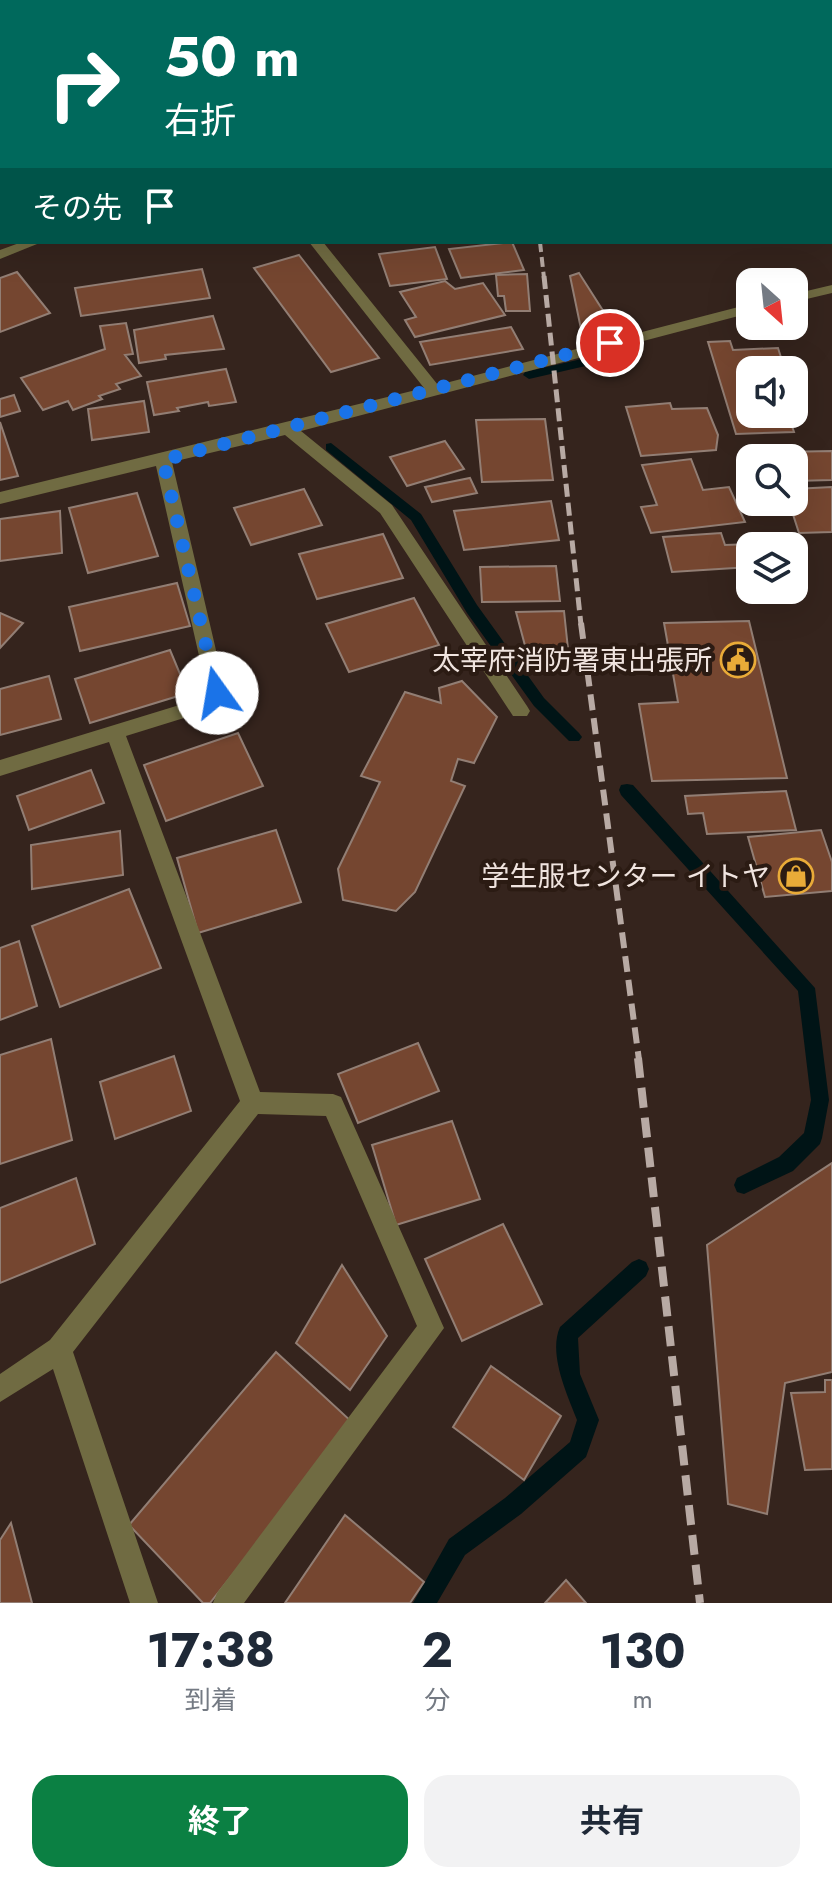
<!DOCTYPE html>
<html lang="ja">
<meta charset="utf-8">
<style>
:root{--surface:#fff;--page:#f2f2f3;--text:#1f2937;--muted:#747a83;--accent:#0b8043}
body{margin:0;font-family:Jost,"Noto Sans JP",sans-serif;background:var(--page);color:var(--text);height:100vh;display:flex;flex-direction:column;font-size:30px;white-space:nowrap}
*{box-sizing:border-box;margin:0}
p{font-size:26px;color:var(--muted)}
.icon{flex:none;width:44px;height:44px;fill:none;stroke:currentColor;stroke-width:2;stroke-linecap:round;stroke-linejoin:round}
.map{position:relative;height:1603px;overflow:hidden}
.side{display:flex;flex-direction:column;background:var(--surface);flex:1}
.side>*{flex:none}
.banner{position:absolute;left:0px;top:0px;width:832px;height:244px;box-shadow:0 8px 32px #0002;background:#00695c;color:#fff;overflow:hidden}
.needle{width:52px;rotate:153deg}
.buttons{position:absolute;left:736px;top:268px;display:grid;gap:16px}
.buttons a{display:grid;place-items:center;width:72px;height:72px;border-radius:16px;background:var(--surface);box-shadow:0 8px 32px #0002;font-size:40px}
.pin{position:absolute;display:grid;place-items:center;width:68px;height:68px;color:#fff;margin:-34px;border:4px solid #fff;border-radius:50%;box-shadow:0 2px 8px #0007}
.me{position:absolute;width:88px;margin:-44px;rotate:347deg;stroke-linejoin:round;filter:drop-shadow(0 0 6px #0008)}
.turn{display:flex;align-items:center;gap:28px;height:168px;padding:0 32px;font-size:36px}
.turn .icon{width:104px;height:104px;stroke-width:2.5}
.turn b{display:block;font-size:56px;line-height:68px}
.then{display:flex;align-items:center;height:76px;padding:0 32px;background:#0003;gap:16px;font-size:30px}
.eta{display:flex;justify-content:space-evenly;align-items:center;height:136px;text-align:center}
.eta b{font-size:48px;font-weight:700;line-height:56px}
.primary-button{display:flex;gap:16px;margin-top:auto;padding:16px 32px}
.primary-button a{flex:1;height:92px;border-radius:24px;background:var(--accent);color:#fff;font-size:32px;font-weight:700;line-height:92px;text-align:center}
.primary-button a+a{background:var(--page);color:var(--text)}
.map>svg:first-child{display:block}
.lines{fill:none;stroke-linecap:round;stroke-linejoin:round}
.stream{fill:#001416;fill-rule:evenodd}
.building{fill:#754630;stroke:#927e74;stroke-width:2}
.service{fill:#706b42;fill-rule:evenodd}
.minor{fill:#706b42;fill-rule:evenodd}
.rail-far3{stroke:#b8aaa4;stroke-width:4;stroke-dasharray:10 5;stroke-linecap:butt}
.rail-far2{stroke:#b8aaa4;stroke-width:5;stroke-dasharray:13 6;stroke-linecap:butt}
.rail-far1{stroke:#b8aaa4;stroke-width:6;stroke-dasharray:16 8;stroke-linecap:butt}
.rail{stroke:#b8aaa4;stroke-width:8;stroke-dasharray:20 10;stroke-linecap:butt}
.route{stroke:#1a73e8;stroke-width:14;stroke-dasharray:0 25.2}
.labels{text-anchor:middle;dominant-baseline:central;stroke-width:8;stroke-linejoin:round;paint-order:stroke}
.poi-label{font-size:28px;fill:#f0e4df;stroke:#2b1b13;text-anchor:end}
</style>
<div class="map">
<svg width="832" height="1603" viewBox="0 0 832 1603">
<rect width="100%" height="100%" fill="#35241d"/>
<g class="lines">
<g class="stream">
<polygon points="325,0 339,0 323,2"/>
<polygon points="830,61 832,62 832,69 830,68"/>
<polygon points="832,85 832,92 830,92 830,86"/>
<polygon points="0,86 2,86 0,93"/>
<polygon points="586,358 590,359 590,365 529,379 523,375 525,372"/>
<polygon points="331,443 421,514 477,605 544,698 579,733 582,737 579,741 569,741 534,706 467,613 411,520 326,450 326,444"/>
<polygon points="627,784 633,785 815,988 829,1100 822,1138 820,1144 793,1171 744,1194 737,1192 734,1185 737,1178 779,1157 804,1133 811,1100 798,991 621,795 619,790 621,785"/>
<path d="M639 1259 646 1262 649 1269 646 1276 578 1338 580 1374 599 1420 586 1457 521 1514 465 1555 437 1603H413L449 1539 505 1498 570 1442 577 1420C567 1394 548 1354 560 1327L632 1262Z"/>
</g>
</g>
<g class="building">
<polygon points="754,0 832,0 832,1 748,2"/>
<polygon points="512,242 524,270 461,278 449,249"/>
<polygon points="435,247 447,279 390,286 379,254"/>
<polygon points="299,255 379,358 331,372 254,268"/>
<polygon points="202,269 210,298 81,316 75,288"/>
<polygon points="17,272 50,313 0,332 0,278"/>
<polygon points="579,273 609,320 581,329 570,276"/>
<polygon points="527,274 530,311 506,311 504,296 498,296 496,275"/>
<polygon points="445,281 455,289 483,283 505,315 415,337 405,320 416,317 400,292"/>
<polygon points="213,316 224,349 165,355 166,359 139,363 134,330"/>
<polygon points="126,323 133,354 125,355 141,376 116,384 120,389 99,396 102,399 73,410 68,401 43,410 21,378 105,349 100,326"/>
<polygon points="511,327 523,349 430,365 420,342"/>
<polygon points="730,341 733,350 778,348 785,370 750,370 750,414 788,414 794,432 736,434 708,342"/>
<polygon points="226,369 236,402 209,406 208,402 177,408 179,411 154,415 147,382"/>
<polygon points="14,395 20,411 0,417 0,399"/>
<polygon points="144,401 149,432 92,440 88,409"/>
<polygon points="670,403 672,409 707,408 718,435 716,450 641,456 626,407"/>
<polygon points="545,419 553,480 482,482 476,420"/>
<polygon points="0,422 18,476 0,480"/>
<polygon points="445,441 464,469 407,486 390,457"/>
<polygon points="832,451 832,480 794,481 794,458 783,458 781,452"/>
<polygon points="691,459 703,490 729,487 745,522 651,533 641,507 657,505 642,465"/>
<polygon points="470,478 477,493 432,502 425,487"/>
<polygon points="832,487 832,532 799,533 789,502 794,502 794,489"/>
<polygon points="304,489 322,525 251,545 234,508"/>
<polygon points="137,493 158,556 88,573 69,508"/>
<polygon points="551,501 559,540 464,550 454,511"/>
<polygon points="60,511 62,553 0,561 0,519"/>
<polygon points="721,533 725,545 751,544 750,567 672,572 663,537"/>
<polygon points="383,534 403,578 317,599 299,554"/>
<polygon points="556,566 560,601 482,602 480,567"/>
<polygon points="177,583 190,626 80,651 69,607"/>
<polygon points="414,598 439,645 349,672 326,624"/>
<polygon points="564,611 570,668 531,668 516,612"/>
<polygon points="0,613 23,623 0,648"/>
<polygon points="749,621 787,778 652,781 639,704 678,702 664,623"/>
<polygon points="170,650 188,693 90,723 75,679"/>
<polygon points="49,676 61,719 0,735 0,689"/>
<polygon points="462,681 497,717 474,763 458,759 451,781 465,786 415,892 396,911 343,900 338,869 380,782 361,776 405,692 441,703 439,688"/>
<polygon points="238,733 263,786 166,821 144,765"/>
<polygon points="91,770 104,803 29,830 17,796"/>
<polygon points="786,791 796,830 707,834 703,813 688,814 685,796"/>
<polygon points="276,830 301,902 198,933 177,858"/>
<polygon points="821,830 832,862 832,891 765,897 748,837"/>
<polygon points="120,831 123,875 32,889 31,845"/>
<polygon points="129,889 161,968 60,1007 32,926"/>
<polygon points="19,941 37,1006 0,1020 0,948"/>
<polygon points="51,1039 72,1140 0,1164 0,1055"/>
<polygon points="418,1043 439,1091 358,1123 338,1074"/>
<polygon points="174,1056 191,1111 115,1139 100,1082"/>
<polygon points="452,1121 480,1199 396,1225 372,1145"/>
<polygon points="832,1163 832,1372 785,1383 767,1514 728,1504 707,1245"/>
<polygon points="76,1178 95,1244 0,1283 0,1208"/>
<polygon points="503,1224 542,1304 462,1341 425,1259"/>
<polygon points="342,1265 387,1336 350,1390 296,1343"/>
<polygon points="276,1352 353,1423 210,1603 203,1603 129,1525"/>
<polygon points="491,1366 561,1416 524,1480 453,1427"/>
<polygon points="825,1380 832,1380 832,1469 805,1470 791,1393 825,1392"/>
<polygon points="345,1515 424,1582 410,1603 285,1603"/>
<polygon points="11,1523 32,1603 0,1603 0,1540"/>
<polygon points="566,1580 586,1603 545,1603"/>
</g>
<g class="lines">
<g class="service">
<polygon points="0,26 2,27 2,42 0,41"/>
<polygon points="830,159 832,160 832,168 830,167"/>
</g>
<g class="minor">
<polygon points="117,0 130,0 132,2 119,2"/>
<polygon points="22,242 42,242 0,259 0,250"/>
<polygon points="309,242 323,242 438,385 750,304 750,313 301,431 392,505 527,706 530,711 527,716 513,716 380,513 285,435 172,462 226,693 213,709 126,736 260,1092 333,1094 341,1097 444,1328 244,1603 213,1603 217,1593 417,1326 326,1116 258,1114 73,1352 158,1603 130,1603 53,1369 0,1402 0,1374 50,1340 240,1101 109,742 0,776 0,760 199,699 207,691 156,466 0,504 0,492 424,388"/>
<polygon points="832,285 832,293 794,302 794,294"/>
</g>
<polyline class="rail-far3" points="540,242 544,278"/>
<polyline class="rail-far2" points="544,276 581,625"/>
<polyline class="rail-far1" points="581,623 639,1060"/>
<polyline class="rail" points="638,1058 700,1603"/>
</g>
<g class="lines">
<polyline class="route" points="217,693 163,460 610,343"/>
</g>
<defs>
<g id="civic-ring" transform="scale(1.8)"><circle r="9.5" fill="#2b1b13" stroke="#e9ab38" stroke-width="1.5"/><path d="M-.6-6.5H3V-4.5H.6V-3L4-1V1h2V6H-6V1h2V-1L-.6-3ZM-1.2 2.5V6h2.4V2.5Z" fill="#e9ab38"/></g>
<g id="shop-ring" transform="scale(1.8)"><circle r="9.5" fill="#2b1b13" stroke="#e9ab38" stroke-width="1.5"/><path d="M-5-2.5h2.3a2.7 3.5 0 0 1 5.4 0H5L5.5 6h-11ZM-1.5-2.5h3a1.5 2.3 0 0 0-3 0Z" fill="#e9ab38"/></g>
</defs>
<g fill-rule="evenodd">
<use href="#civic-ring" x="738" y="660"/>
<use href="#shop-ring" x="796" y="876"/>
</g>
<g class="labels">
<g class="poi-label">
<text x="712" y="660">太宰府消防署東出張所</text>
<text x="770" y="876">学生服センター イトヤ</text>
</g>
</g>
</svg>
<div class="buttons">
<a><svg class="needle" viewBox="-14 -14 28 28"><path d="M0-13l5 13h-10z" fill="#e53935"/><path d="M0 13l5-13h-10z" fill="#747a83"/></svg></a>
<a><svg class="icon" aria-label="sound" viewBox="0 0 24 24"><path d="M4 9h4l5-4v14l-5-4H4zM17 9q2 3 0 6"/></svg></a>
<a><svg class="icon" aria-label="search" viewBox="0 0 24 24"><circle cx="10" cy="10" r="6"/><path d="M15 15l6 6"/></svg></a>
<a><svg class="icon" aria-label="layers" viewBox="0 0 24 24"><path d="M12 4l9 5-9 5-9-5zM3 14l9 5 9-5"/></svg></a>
</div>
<div class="pin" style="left:610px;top:343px;background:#d93025"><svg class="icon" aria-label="arrive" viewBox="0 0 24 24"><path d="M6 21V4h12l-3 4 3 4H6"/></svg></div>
<svg class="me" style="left:217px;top:693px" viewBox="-20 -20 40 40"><circle r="19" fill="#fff"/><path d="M0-13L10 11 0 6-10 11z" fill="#1a73e8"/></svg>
<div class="banner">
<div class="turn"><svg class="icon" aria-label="right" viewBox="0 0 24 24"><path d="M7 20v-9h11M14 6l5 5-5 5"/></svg><div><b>50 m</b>右折</div></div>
<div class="then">その先<svg class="icon" aria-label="arrive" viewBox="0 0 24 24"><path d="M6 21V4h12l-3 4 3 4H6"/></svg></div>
</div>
</div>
<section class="side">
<div class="eta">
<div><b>17:38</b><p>到着</p></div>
<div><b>2</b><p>分</p></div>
<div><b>130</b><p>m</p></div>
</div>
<div class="primary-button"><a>終了</a><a>共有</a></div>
</section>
